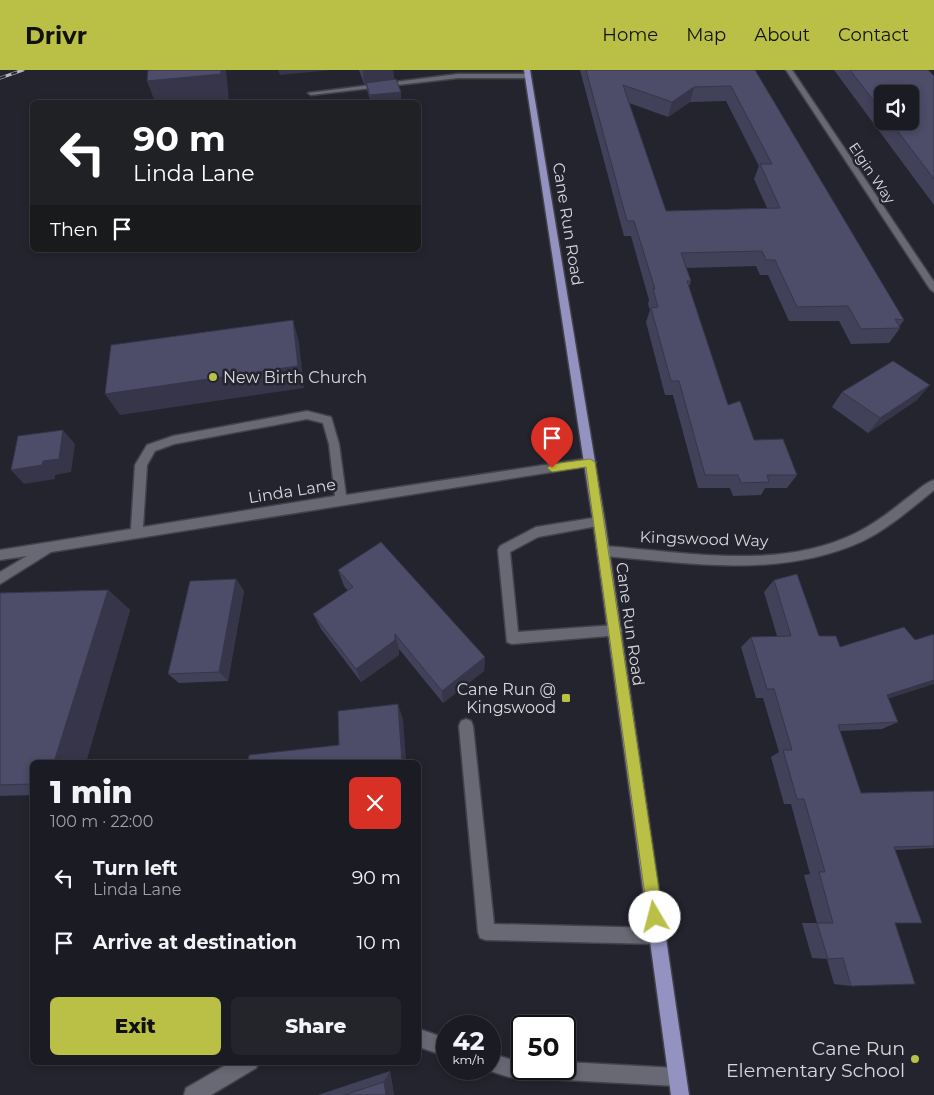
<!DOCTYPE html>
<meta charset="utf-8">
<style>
:root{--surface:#1b1b23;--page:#24242b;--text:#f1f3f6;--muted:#a0a1a6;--line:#393941;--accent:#bac045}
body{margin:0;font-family:Montserrat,sans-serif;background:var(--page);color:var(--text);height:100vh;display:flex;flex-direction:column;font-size:19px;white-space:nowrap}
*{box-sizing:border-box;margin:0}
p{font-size:16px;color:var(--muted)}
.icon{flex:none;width:28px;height:28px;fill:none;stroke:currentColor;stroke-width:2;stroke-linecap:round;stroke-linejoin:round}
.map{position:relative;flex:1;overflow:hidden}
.panel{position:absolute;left:30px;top:690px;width:391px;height:305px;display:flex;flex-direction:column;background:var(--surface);border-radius:8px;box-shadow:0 2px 8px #0003,0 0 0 1px var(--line)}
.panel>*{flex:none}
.hud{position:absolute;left:30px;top:30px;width:391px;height:152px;border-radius:8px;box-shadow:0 2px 8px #0003,0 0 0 1px var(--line);background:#202124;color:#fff;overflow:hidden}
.controls{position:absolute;left:874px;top:15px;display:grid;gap:10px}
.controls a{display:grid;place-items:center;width:45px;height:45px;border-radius:8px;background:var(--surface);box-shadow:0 2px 8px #0003,0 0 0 1px var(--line);font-size:25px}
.speed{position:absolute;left:436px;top:945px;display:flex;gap:10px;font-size:25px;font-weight:700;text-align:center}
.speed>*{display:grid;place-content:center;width:65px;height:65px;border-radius:50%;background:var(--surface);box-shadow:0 2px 8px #0003,0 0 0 1px var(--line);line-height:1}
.speed small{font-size:12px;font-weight:400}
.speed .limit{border:2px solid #111;border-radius:8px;background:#fff;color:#111}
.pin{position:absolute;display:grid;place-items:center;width:42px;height:42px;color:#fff;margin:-51px -21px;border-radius:50% 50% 50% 0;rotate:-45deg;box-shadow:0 0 5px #0007}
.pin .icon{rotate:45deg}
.me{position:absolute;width:55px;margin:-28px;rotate:352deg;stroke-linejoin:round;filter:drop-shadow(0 0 4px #0008)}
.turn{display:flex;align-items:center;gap:18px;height:105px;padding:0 20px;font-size:22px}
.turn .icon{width:65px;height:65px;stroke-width:2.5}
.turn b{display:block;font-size:35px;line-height:42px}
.then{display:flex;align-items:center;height:48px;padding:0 20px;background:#0003;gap:10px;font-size:19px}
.round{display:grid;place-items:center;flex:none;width:52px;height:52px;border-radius:8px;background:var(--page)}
.headline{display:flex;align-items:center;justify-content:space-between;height:85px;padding:0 20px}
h1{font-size:30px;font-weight:800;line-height:38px}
.button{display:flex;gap:10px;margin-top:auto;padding:10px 20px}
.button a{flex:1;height:58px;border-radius:8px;background:var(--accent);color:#111;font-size:20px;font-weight:800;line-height:58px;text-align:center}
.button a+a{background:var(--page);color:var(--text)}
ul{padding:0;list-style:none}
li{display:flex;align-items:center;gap:15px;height:65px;padding:0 20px}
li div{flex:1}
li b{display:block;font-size:19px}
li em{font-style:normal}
header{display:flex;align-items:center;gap:30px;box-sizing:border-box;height:70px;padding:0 25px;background:var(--accent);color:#111}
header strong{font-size:24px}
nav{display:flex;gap:28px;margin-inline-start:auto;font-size:18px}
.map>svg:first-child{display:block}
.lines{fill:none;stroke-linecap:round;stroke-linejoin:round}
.minor-casing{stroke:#42424b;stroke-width:3}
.major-casing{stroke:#42424b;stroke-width:3}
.minor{fill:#696976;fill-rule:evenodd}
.major{fill:#9492c1;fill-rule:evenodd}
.rail-casing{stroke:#b7b7bf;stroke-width:3}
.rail{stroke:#24242f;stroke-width:2;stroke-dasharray:6;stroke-linecap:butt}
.wall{fill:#42415a;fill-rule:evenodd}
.shaded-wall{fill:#36354a}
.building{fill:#4d4c69;stroke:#36354a;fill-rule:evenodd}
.route{fill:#bac045;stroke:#797d2d}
.poi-dot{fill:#bac045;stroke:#24242f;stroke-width:2}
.labels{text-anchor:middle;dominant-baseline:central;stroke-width:5;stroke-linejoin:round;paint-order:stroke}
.far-street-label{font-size:14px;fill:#d7d7df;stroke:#24242f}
.street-label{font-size:16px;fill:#d7d7df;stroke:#24242f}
.poi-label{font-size:16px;fill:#d7d7df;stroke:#24242f;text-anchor:start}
.near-poi-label{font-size:19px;fill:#d7d7df;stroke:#24242f;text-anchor:end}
</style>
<header>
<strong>Drivr</strong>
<nav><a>Home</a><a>Map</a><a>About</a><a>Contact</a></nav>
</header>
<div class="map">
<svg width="934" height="1025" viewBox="0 0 934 1025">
<rect width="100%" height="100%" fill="#24242f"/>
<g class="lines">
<g class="minor-casing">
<g id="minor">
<polygon points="786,0 792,0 934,212 934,222 930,219"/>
<polygon points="458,4 528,4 531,6 528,8 458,8 311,25 308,23"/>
<path d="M307 341 331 347 332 350 339 374 346 425 590 388 596 392 590 396 51 482 0 514V502L27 486 0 490V480L131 459 135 395 147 375 173 366ZM307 349 323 353 329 374 335 426 143 457 147 395 155 381 174 374Z"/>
<path d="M934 410V420C912 438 889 458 863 471 781 509 690 493 604 486L600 485 598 481 600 477 604 476C686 482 779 501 856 463 874 454 890 442 906 429 915 423 924 413 934 410Z"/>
<polygon points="599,447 603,449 605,452 603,455 538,467 510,482 518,562 615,555 620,557 622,561 620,565 512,574 507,572 498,480 500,476 536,457"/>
<polygon points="466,649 471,651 473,656 494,854 658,858 664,860 666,866 664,872 658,874 486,870 480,868 478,862 459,656 461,651"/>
<polygon points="419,959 448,969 448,987 419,977"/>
<polygon points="490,983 509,989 522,990 522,999 565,999 565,992 677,998 684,1000 686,1007 684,1014 677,1016 509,1007 484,999 490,999"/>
<polygon points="231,992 259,992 256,998 211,1025 184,1025 186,1018"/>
</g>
</g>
<g class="major-casing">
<polygon id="major" points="524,0 530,0 605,452 689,1025 671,1025 593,452"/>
</g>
<use href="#minor" class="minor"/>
<use href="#major" class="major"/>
<g class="rail-casing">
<polyline id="rail" points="0,8 23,0"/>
</g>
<use href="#rail" class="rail"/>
</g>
<g class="wall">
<polygon points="359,0 393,0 394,10 401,22 401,29 371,32 367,20 366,14 364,14"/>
<path d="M580 0H755L904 250 899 257 900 258 889 273 851 274 839 251H789L768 205H760L756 196 686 198 691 211 689 217 728 335 754 370 797 405 787 418H765L761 425 733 426 730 418H698L673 325H665L646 252 650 240 648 234 649 230 631 166H624ZM726 31 759 96 754 109 767 138 666 141 629 33 668 47 690 32Z"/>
<path d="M834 0H928L934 6V135ZM882 24 910 51H882Z"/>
<polygon points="842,322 917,330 868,363 832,337"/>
<polygon points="338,500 485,587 484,601 443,633 399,579 399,585 361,612 321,559 313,544 348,521 344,516"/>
<polygon points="236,509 244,521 228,611 179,613 168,604"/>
<polygon points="774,510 819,566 840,577 888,629 898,652 882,659 840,661 861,723 934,721 934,778 895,780 895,853 851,916 834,914 827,889 812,888 802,853 817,853 804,805 810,804 791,734 784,734 771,687 779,682 763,628 756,628 741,577 751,567 777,566 764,522"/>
<polygon points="108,520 130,540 86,692 32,692 32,725 0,726 0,523"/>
<polygon points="390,1001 394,1025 318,1025"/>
</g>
<g class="shaded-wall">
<polygon points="221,0 226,0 229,31 210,32 155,32 147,11"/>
<polygon points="278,0 331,0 280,5"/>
<polygon points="363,0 393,0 394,10 364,14"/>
<polygon points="694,17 690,32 668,47 672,32"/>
<polygon points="401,22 401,29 371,32 370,25"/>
<polygon points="293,250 299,272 304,318 120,345 105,324"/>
<polygon points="930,315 917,330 868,363 880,348"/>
<polygon points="63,360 75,374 71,402 55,405 55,409 24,414 11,400 43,391"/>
<polygon points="236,509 244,521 228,611 219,602"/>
<polygon points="108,520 130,540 86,692 54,692"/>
<polygon points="395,564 399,579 399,585 361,612 356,599"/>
<polygon points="485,587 484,601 443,633 442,621"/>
<polygon points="934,610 934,614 872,634 887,625"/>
<polygon points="398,634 403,649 406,692 402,692"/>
<polygon points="390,1001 394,1025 386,1025 384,1012"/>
</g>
<g class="building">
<polygon points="148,0 221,0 221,4 147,11"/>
<path d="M586 0H755L904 250 895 249 900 258 861 259 848 236 797 237 775 190H766L762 181 681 183 691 211H687L728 335 740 331 754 370 783 369 797 405H767L769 412 741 413 738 405H705L679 311H671L651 238 658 237 653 219H655L634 151H627ZM623 15 672 32 694 17 731 16 772 94H760L780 138 666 141Z"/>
<polygon points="850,0 928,0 934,6 934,109 890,51 910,51 910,24 882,24 882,42"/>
<polygon points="396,9 401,22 370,25 366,13"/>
<polygon points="293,250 298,296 105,324 111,275"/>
<polygon points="893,291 930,315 880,348 842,322"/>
<polygon points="63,360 59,389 43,391 42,395 11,400 18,366"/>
<polygon points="381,472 485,587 442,621 395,564 395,570 356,599 313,544 353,517 338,500"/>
<polygon points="797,504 819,566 836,566 840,577 904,557 915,570 934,564 934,610 887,625 898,652 838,655 861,723 934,721 934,776 894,777 922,853 895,853 915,914 851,916 843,888 828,889 817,853 833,853 819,802 825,802 804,729 797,729 783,680 792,680 774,619 767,619 751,567 791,566 774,510"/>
<polygon points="236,509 219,602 168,604 190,511"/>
<polygon points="108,520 54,692 32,692 32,714 0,715 0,523"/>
<polygon points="398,634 402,692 248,692 249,685 339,675 338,641"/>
<polygon points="384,1012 386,1025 344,1025"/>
</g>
<polygon class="route" points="590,389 595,392 663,847 661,852 655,855 650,852 648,847 586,397 552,402 547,398 552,394"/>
<g class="poi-dot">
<circle cx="213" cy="307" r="5"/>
<rect x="561" y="623" width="10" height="10" rx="2.5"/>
<circle cx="915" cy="989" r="5"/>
</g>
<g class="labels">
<g class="far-street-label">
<text transform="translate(872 103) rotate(56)">Elgin Way</text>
</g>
<g class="street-label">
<text transform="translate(568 154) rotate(81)">Cane Run Road</text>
<text transform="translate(292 421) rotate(-9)">Linda Lane</text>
<text transform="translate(704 469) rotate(2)">Kingswood Way</text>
<text transform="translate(630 554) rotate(82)">Cane Run Road</text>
</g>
<g class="poi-label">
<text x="223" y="307">New Birth Church</text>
<text x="556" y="619" text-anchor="end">Cane Run @<tspan x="556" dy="18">Kingswood</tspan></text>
</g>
<g class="near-poi-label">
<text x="905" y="978">Cane Run<tspan x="905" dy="22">Elementary School</tspan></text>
</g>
</g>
</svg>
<div class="controls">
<a><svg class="icon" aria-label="sound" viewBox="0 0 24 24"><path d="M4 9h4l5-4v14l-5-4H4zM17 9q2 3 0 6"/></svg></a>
</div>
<div class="speed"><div>42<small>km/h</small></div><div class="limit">50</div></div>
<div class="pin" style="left:552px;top:398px;background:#d93025"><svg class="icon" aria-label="arrive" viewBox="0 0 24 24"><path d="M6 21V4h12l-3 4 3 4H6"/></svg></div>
<svg class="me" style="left:655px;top:847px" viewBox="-20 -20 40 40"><circle r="19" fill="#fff"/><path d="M0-13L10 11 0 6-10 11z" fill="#bac045"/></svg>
<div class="hud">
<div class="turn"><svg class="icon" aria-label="left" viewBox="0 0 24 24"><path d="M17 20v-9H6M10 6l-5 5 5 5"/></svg><div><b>90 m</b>Linda Lane</div></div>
<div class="then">Then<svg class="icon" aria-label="arrive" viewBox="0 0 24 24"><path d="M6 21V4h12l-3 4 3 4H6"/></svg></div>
</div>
<section class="panel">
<div class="headline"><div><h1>1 min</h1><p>100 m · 22:00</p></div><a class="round" style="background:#d93025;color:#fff"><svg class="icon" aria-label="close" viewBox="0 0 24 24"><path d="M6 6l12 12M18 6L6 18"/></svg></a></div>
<ul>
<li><svg class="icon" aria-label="left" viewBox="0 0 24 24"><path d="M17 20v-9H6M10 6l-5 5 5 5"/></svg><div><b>Turn left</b><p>Linda Lane</p></div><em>90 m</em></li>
<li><svg class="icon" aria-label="arrive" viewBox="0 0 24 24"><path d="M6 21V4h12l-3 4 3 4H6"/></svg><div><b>Arrive at destination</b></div><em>10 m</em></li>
</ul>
<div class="button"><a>Exit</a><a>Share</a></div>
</section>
</div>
